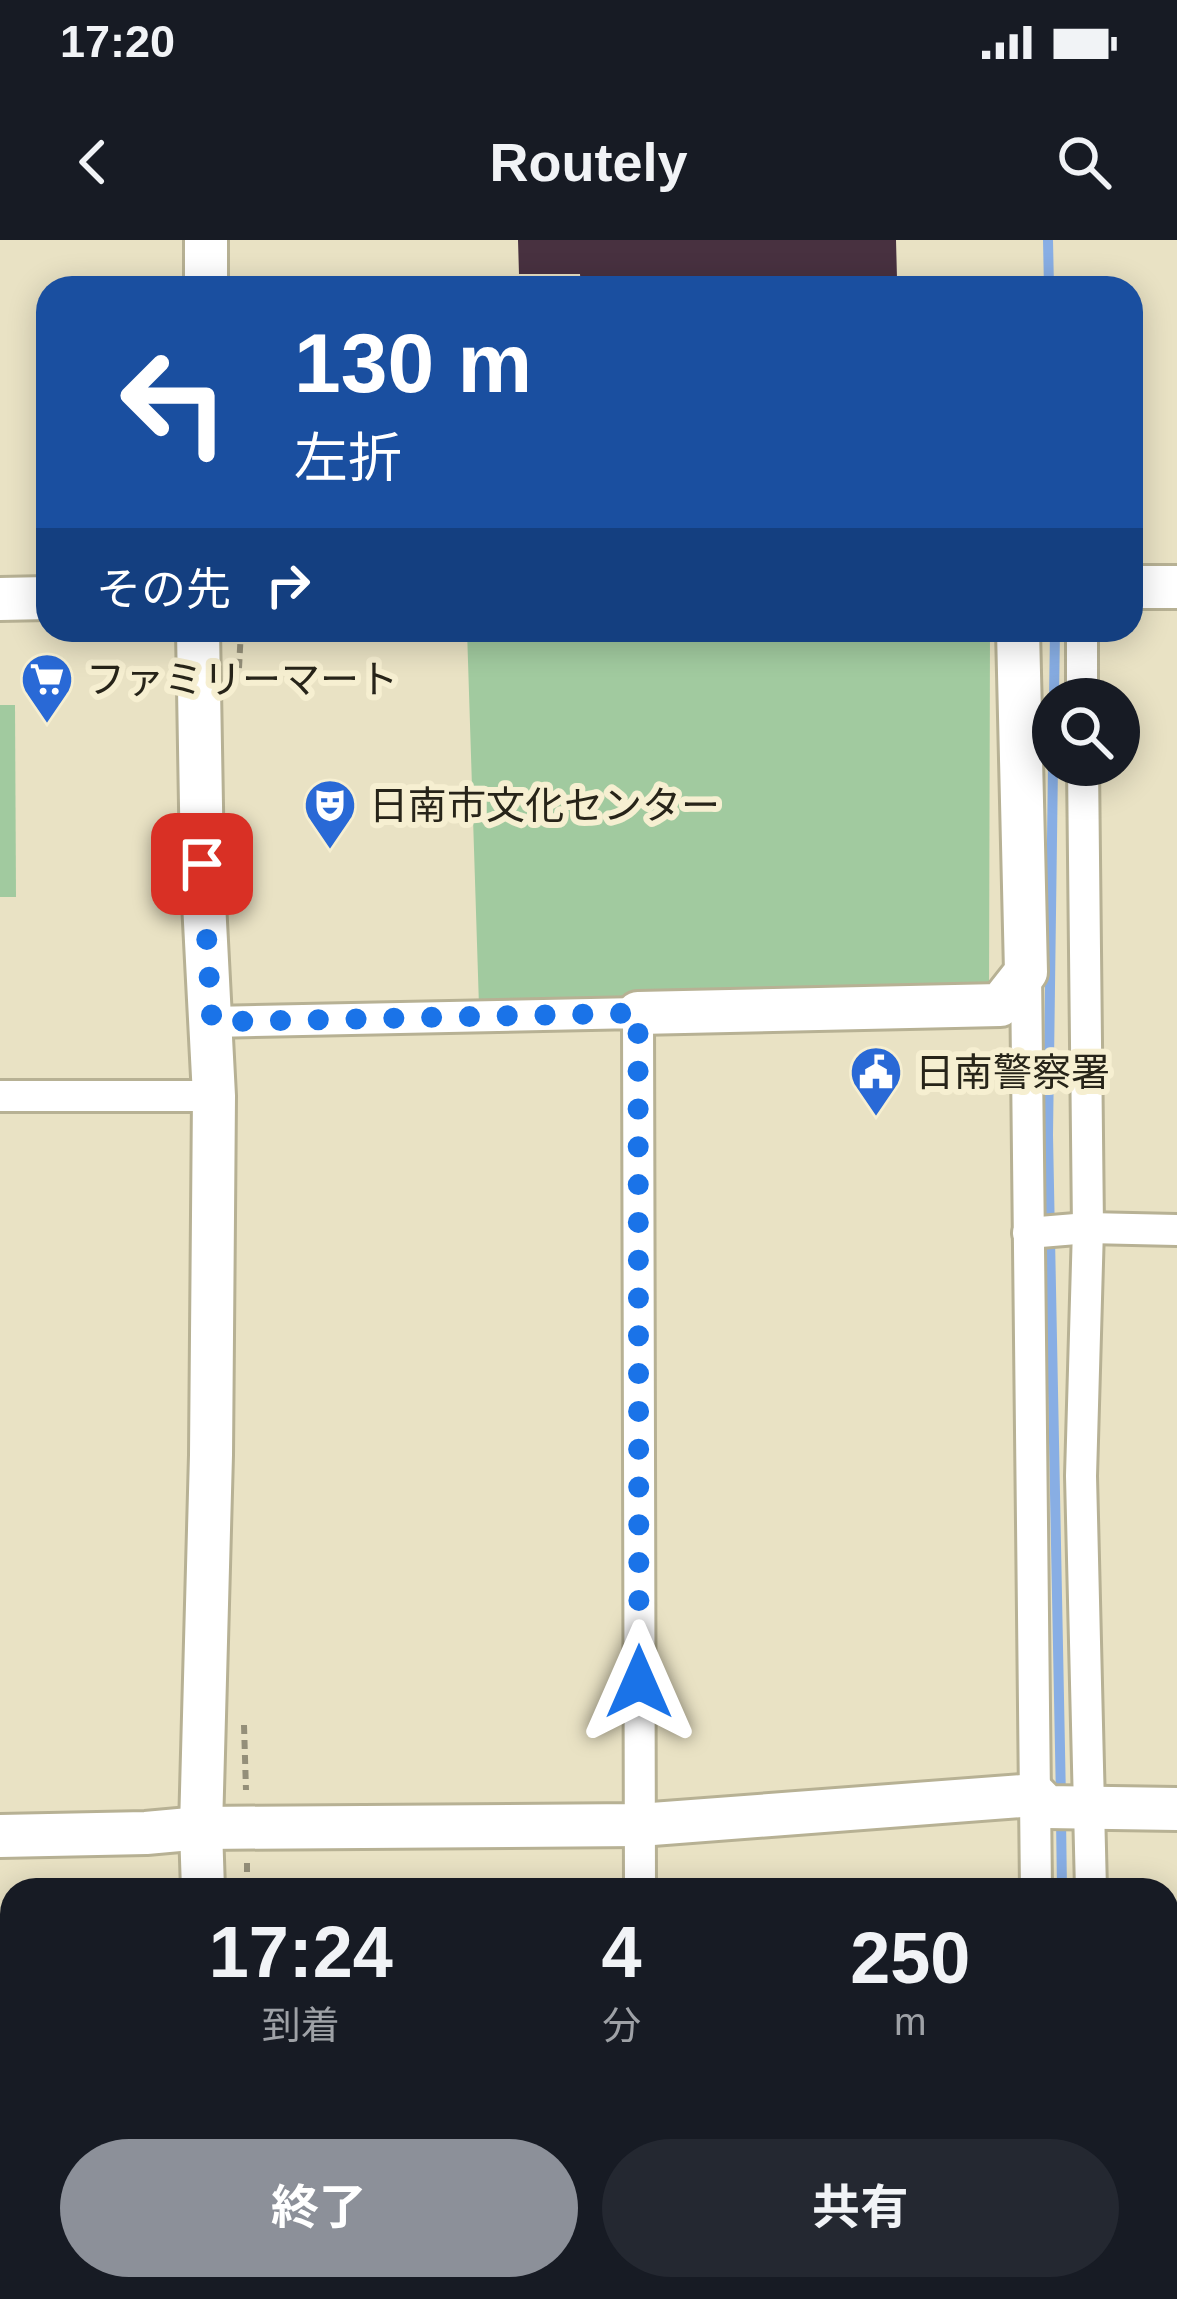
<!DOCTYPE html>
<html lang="ja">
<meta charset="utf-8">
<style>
:root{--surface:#171b24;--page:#242831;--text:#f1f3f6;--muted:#9ea1a6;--accent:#8c9099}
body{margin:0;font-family:Helvetica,"Noto Sans JP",sans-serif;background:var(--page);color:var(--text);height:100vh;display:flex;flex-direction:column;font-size:45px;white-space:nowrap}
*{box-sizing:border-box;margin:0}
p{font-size:39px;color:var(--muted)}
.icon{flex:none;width:66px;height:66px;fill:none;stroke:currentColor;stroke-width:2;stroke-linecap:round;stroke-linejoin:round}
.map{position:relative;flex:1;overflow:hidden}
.details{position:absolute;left:0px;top:1638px;width:1179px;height:423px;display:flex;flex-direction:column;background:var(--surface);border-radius:36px 36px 0 0;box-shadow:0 6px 30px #0003}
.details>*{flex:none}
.guide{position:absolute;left:36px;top:36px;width:1107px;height:366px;border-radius:36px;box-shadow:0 6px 30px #0003;background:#1a4fa0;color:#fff;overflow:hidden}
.controls{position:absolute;left:1032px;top:438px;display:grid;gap:24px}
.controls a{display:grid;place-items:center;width:108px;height:108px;border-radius:50%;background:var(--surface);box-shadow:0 6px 30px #0003;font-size:60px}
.pin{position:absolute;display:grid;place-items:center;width:102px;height:102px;color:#fff;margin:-51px;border-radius:24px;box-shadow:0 6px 18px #0006}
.me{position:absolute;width:132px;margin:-66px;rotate:0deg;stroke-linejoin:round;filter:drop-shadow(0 0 9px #0008)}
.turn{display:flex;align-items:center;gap:42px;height:252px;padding:0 60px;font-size:54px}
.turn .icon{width:156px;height:156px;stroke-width:2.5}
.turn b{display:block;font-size:84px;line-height:102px}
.then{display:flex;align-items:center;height:114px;padding:0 60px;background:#0003;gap:24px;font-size:45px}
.eta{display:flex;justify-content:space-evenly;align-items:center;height:204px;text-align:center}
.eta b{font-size:72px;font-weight:700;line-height:84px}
.action{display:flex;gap:24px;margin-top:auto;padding:24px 60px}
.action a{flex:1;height:138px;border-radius:72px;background:var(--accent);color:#fff;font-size:48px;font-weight:700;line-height:138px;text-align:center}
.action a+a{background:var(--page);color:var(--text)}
.status{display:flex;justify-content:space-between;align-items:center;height:84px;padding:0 60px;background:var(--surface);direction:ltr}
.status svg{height:33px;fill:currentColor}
header{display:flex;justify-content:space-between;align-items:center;height:156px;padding:0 60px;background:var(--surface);font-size:54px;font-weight:700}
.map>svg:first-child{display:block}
.green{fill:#a1ca9f}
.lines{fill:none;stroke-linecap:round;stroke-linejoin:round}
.stream{stroke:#88aee4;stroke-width:10}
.building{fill:#483140}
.street-casing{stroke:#b7b194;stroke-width:36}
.secondary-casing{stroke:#b7b194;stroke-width:48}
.path{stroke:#948f79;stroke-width:6;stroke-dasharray:9 6;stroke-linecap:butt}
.street{stroke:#fff;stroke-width:30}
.secondary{stroke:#fff;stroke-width:42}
.route{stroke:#1a73e8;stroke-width:21;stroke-dasharray:0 37.8}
.labels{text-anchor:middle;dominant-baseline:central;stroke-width:12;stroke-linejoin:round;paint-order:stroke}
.poi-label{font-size:39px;fill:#272419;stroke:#f6efd1;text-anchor:start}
</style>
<div class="status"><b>17:20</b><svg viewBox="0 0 49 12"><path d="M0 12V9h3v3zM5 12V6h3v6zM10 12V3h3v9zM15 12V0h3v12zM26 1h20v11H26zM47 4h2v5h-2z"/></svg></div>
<header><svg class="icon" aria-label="back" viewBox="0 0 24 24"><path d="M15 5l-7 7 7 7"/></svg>Routely<svg class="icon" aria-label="search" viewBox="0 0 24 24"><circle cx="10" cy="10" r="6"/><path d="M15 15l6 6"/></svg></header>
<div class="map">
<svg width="1177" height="2059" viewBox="0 0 1177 2059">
<rect width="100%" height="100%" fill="#e9e2c4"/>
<g class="green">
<polygon points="467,390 990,390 989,760 653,755 479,766"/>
<polygon points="0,465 15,465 16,657 0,657"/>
</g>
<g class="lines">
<g class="stream">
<polyline points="1048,0 1049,48"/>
<polyline points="1054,459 1055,390"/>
<polyline points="1053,525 1048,895 1061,1560"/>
<polyline points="1061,1578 1062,1650"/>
<polyline points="1068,2049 1068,2059"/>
</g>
</g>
<polygon class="building" points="518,0 896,0 897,38 602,37 602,48 581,48 580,34 519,34"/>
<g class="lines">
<g class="street-casing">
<g id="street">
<polyline points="1082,390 1082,459"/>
<polyline points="1083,525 1088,988 1081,1236 1091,1650"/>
<polyline points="1026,732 1036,1650"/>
<polyline points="212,782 638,773 640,1650"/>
<polyline points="0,856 214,856"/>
<polyline points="1028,993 1088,988 1177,990"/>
<polyline points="0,1890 12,1890"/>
<polyline points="641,2049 641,2059"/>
<polyline points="1040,2049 1040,2059"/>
<polyline points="1093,2049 1093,2059"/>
</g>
</g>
<g class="secondary-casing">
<g id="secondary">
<polyline points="206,48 206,0"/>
<polyline points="1131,347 1177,347"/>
<polyline points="0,359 48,358"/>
<polyline points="198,390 202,624 214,856 211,1215 201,1588 203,1650"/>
<polyline points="638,773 1000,765 1026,732 1018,390"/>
<polyline points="0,1596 146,1593 201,1588 639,1585 1035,1555 1047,1567 1177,1569"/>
<polyline points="218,2049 219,2059"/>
</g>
</g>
<g class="path">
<polyline points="239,428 241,390"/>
<polyline points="244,1485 246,1550"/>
<polyline points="247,1623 247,1650"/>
</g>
<use href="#street" class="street"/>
<use href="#secondary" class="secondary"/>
</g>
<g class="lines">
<polyline class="route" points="202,624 212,782 638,773 639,1442"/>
</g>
<defs>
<g id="supermarket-pin" transform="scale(2.7)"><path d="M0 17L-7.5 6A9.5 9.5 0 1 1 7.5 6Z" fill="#2969d6" stroke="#f6efd1"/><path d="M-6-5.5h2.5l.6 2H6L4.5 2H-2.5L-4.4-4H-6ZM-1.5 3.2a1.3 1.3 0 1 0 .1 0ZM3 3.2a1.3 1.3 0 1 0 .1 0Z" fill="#fff"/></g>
<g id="theatre-pin" transform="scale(2.7)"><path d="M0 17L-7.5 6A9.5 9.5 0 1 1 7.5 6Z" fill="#2969d6" stroke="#f6efd1"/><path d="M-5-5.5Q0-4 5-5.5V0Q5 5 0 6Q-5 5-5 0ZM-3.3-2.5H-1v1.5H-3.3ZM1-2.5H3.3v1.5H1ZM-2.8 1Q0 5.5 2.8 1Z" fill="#fff"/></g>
<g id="civic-pin" transform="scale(2.7)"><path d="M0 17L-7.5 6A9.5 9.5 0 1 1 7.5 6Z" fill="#2969d6" stroke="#f6efd1"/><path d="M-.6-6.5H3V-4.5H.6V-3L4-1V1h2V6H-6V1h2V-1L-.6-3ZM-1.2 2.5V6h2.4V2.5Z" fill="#fff"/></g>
</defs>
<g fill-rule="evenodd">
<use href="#supermarket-pin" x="47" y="439"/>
<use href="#theatre-pin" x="330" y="565"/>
<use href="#civic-pin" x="876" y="832"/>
</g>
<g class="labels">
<g class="poi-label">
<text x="86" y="439">ファミリーマート</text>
<text x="369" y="565">日南市文化センター</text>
<text x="915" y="832">日南警察署</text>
</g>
</g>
</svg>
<div class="controls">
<a><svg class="icon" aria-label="search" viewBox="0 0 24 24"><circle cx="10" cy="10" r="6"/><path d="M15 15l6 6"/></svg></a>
</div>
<div class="pin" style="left:202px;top:624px;background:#d93025"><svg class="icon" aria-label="arrive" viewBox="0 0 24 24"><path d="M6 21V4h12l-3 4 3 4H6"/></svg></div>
<svg class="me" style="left:639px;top:1442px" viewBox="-20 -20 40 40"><path d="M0-17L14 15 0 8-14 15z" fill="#1a73e8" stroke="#fff" stroke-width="4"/></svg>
<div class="guide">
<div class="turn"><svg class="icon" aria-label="left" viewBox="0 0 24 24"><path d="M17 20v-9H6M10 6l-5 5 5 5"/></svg><div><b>130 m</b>左折</div></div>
<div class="then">その先<svg class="icon" aria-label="right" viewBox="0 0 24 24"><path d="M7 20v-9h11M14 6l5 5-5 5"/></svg></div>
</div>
<section class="details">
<div class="eta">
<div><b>17:24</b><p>到着</p></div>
<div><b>4</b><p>分</p></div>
<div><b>250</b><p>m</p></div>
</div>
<div class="action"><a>終了</a><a>共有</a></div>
</section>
</div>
